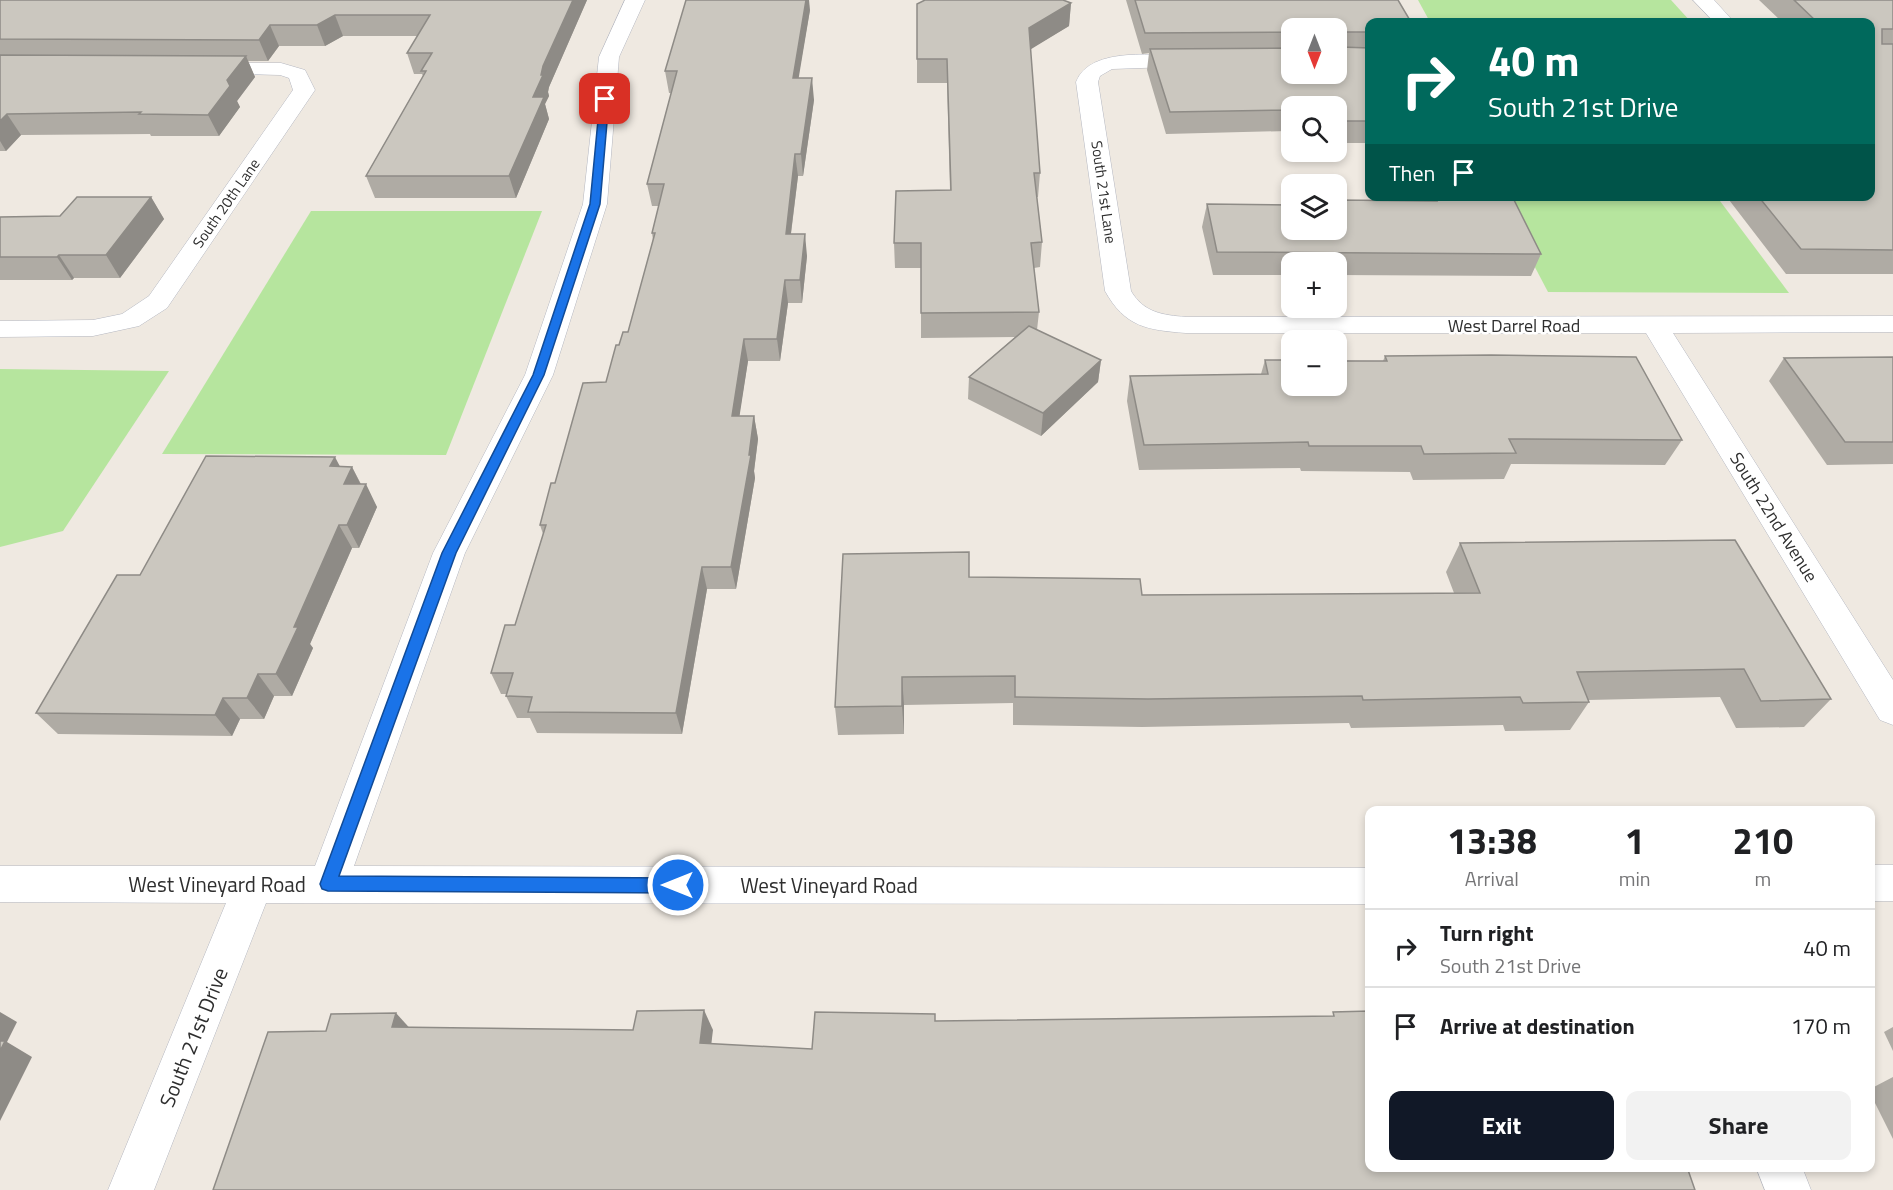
<!DOCTYPE html>
<meta charset="utf-8">
<style>
:root{--surface:#fff;--page:#f2f2f2;--text:#202124;--muted:#757577;--line:#e0e0e0;--accent:#111827}
body{margin:0;font-family:"Titillium Web",sans-serif;background:var(--page);color:var(--text);height:100vh;display:flex;flex-direction:column;font-size:22px;white-space:nowrap}
*{box-sizing:border-box;margin:0}
p{font-size:20px;color:var(--muted)}
.icon{flex:none;width:33px;height:33px;fill:none;stroke:currentColor;stroke-width:2;stroke-linecap:round;stroke-linejoin:round}
.map{position:relative;flex:1;overflow:hidden}
.panel{position:absolute;left:1365px;top:806px;width:510px;height:366px;display:flex;flex-direction:column;background:var(--surface);border-radius:12px;box-shadow:0 3px 9px #0003}
.panel>*{flex:none}
.top-card{position:absolute;left:1365px;top:18px;width:510px;height:183px;border-radius:12px;box-shadow:0 3px 9px #0003;background:#00695c;color:#fff;overflow:hidden}
.needle{width:39px;rotate:180deg}
.buttons{position:absolute;left:1281px;top:18px;display:grid;gap:12px}
.buttons a{display:grid;place-items:center;width:66px;height:66px;border-radius:12px;background:var(--surface);box-shadow:0 3px 9px #0003;font-size:30px}
.pin{position:absolute;display:grid;place-items:center;width:51px;height:51px;color:#fff;margin:-26px;border-radius:12px;box-shadow:0 3px 9px #0006}
.me{position:absolute;width:66px;margin:-33px;rotate:270deg;stroke-linejoin:round;filter:drop-shadow(0 0 4px #0008)}
.turn{display:flex;align-items:center;gap:21px;height:126px;padding:0 24px;font-size:27px}
.turn .icon{width:78px;height:78px;stroke-width:2.5}
.turn b{display:block;font-size:42px;line-height:51px}
.then{display:flex;align-items:center;height:57px;padding:0 24px;background:#0003;gap:12px;font-size:22px}
.eta{display:flex;justify-content:space-evenly;align-items:center;height:102px;text-align:center}
.eta b{font-size:36px;font-weight:700;line-height:42px}
.action{display:flex;gap:12px;margin-top:auto;padding:12px 24px}
.action a{flex:1;height:69px;border-radius:12px;background:var(--accent);color:#fff;font-size:24px;font-weight:700;line-height:69px;text-align:center}
.action a+a{background:var(--page);color:var(--text)}
ul{padding:0;list-style:none}
li{display:flex;align-items:center;gap:18px;height:78px;padding:0 24px;border-top:2px solid var(--line)}
li div{flex:1}
li b{display:block;font-size:22px}
li em{font-style:normal}
.map>svg:first-child{display:block}
.green{fill:#b6e59e}
.lines{fill:none;stroke-linecap:round;stroke-linejoin:round}
.minor-casing{stroke:#b4b7c1;stroke-width:1}
.minor{fill:#fff;fill-rule:evenodd}
.wall{fill:#afaba4;fill-rule:evenodd}
.shaded-wall{fill:#8e8b86}
.building{fill:#cbc7bf;stroke:#8e8b86;stroke-width:1.5}
.route{fill:#1a73e8;stroke:#114b97;stroke-width:1.5}
.labels{text-anchor:middle;dominant-baseline:central;stroke-width:5;stroke-linejoin:round;paint-order:stroke}
.far-street-label{font-size:15px;fill:#2e2e2e;stroke:#fff}
.street-label{font-size:18px;fill:#2e2e2e;stroke:#fff}
.near-street-label{font-size:21px;fill:#2e2e2e;stroke:#fff}
</style>
<div class="map">
<svg width="1893" height="1190" viewBox="0 0 1893 1190">
<rect width="100%" height="100%" fill="#efe9e1"/>
<g class="green">
<polygon points="1418,0 1671,0 1691,22 1430,22"/>
<polygon points="1498,197 1717,197 1789,293 1548,292"/>
<polygon points="311,211 542,211 446,455 162,454"/>
<polygon points="0,369 169,371 63,531 0,547"/>
</g>
<g class="lines">
<g class="minor-casing">
<g id="minor">
<polygon points="625,0 645,0 619,57 607,204 553,375 465,553 354,866 1370,868 1370,904 266,903 154,1190 108,1190 226,903 0,902 0,866 315,866 433,553 525,375 583,204 599,57"/>
<polygon points="1693,0 1714,0 1734,22 1714,22"/>
<path d="M1192 56 1199 58 1202 62 1199 66 1112 69 1100 76 1098 82 1131 291C1144 313 1163 315 1186 317L1893 316V332L1673 333 1893 680V725L1880 720 1646 333H1186C1147 330 1125 327 1105 291L1076 82C1090 45 1159 56 1192 56Z"/>
<polygon points="206,63 281,63 305,70 315,90 167,308 139,326 93,336 0,337 0,321 93,320 122,314 149,296 293,90 289,78 280,75 199,73 196,69 199,65"/>
<rect x="1870" y="865" width="23" height="36"/>
<polygon points="1756,1167 1802,1167 1811,1190 1765,1190"/>
</g>
</g>
<use href="#minor" class="minor"/>
</g>
<g class="wall">
<polygon points="0,0 587,0 549,87 548,92 549,96 545,104 549,119 516,198 375,198 366,176 423,76 422,74 414,74 407,53 418,36 343,36 325,46 279,46 268,61 248,61 255,77 237,101 240,107 219,136 151,136 150,134 21,135 6,151 0,151"/>
<path d="M1126 0H1398L1370 22V143H1336V106H1292V142L1287 131 1166 134 1147 70 1149 53 1142 54ZM1292 28H1336L1292 74Z"/>
<polygon points="1759,0 1893,0 1893,274 1786,274 1726,196 1870,196 1870,22 1782,22"/>
<polygon points="1071,3 1069,26 1030,49 1040,173 1038,197 1037,197 1042,242 1040,267 1034,268 1039,312 1037,330 1101,360 1098,382 1041,436 968,399 969,377 1015,337 921,338 921,268 895,268 894,243 950,190 947,83 917,83 917,59"/>
<polygon points="810,10 798,78 814,100 803,176 798,176 791,234 807,256 802,303 788,303 780,361 748,361 739,416 754,416 758,439 754,471 755,478 736,589 707,589 682,734 537,733 530,718 517,718 506,696 507,694 501,694 491,673 515,625 543,534 540,525 555,483 606,382 619,345 628,332 653,240 652,233 659,206 652,206 647,184 671,93 669,93 665,71"/>
<polygon points="1418,196 1512,196 1541,254 1531,276 1336,275 1336,262 1292,262 1292,275 1213,275 1202,227 1207,204 1292,230 1420,201"/>
<polygon points="151,197 164,219 120,278 74,278 72,280 0,280 0,217 60,216"/>
<polygon points="1385,356 1682,440 1665,465 1511,464 1504,479 1413,480 1410,472 1301,471 1300,468 1139,470 1127,401 1130,376 1261,374 1265,360 1383,361"/>
<polygon points="1893,357 1893,464 1827,465 1769,381 1784,358"/>
<polygon points="340,466 352,467 361,484 377,507 359,548 352,548 310,644 313,648 292,696 274,696 264,719 240,719 232,736 58,734 36,713"/>
<polygon points="1460,543 1831,699 1804,727 1736,728 1720,697 1588,700 1589,702 1570,730 1505,731 1503,725 1351,728 1349,723 1142,727 1013,725 1013,703 904,705 904,734 838,735 835,707 969,577 1142,595 1454,593 1446,572"/>
<polygon points="1893,1027 1893,1051 1884,1032"/>
<polygon points="1893,1077 1893,1139 1870,1093 1870,1089"/>
</g>
<g class="shaded-wall">
<polygon points="573,0 587,0 549,87 548,92 549,96 545,104 549,119 516,198 509,176 543,66"/>
<polygon points="806,0 809,0 810,10 795,100 793,78"/>
<polygon points="1071,3 1069,26 1028,51 1029,28"/>
<polygon points="335,15 343,36 325,46 317,25"/>
<polygon points="270,25 279,46 268,61 259,40"/>
<polygon points="246,56 255,77 237,101 240,107 219,136 208,115 227,80"/>
<polygon points="812,78 814,100 803,176 801,154"/>
<polygon points="7,114 21,135 6,151 0,141 0,121"/>
<polygon points="795,154 798,176 788,256 786,234"/>
<polygon points="151,197 164,219 120,278 106,255"/>
<polygon points="805,234 807,256 802,303 800,280"/>
<polygon points="59,255 74,278 72,280 57,257"/>
<polygon points="785,280 788,303 780,361 777,339"/>
<polygon points="744,339 748,361 736,439 732,416"/>
<polygon points="1101,360 1098,382 1041,436 1043,413"/>
<polygon points="754,416 758,439 754,471 755,478 736,589 731,567 749,455"/>
<polygon points="335,457 346,478 352,467 363,489 366,484 377,507 359,548 347,525 330,466"/>
<polygon points="339,525 352,548 310,644 313,648 292,696 276,674 294,627"/>
<polygon points="702,567 707,589 682,734 676,713"/>
<polygon points="258,674 274,696 264,719 247,698"/>
<polygon points="902,677 904,705 904,734 902,706"/>
<polygon points="223,698 240,719 232,736 215,715"/>
<polygon points="704,1010 713,1030 709,1063 700,1043"/>
<polygon points="0,1012 17,1022 7,1042 32,1057 0,1121"/>
<polygon points="396,1013 415,1034 392,1027"/>
</g>
<g class="building">
<polygon points="0,0 573,0 543,66 541,75 543,75 533,97 544,97 509,176 366,176 426,71 421,71 432,53 407,53 430,15 335,15 317,25 270,25 259,40 0,39"/>
<polygon points="686,0 806,0 793,78 812,78 801,154 795,154 786,234 805,234 800,280 785,280 777,339 744,339 732,416 754,416 749,455 751,455 731,567 702,567 676,713 528,712 532,697 506,696 513,673 491,673 505,625 515,625 546,525 540,525 551,483 555,483 583,383 606,382 616,345 619,345 623,332 628,332 655,233 652,233 664,184 647,184 677,71 665,71"/>
<polygon points="925,0 1063,0 1071,3 1029,28 1040,173 1034,173 1042,242 1031,243 1039,312 921,313 921,243 894,243 896,191 951,190 947,59 917,59 917,4"/>
<polygon points="1135,0 1398,0 1411,22 1370,22 1370,32 1341,32 1340,47 1370,48 1370,121 1336,121 1336,106 1292,106 1292,110 1170,112 1150,49 1292,48 1292,74 1336,74 1336,28 1292,28 1292,32 1145,33"/>
<polygon points="1794,0 1893,0 1893,29 1882,29 1882,44 1893,44 1893,250 1801,249 1758,196 1870,196 1870,22 1817,22"/>
<polygon points="0,55 246,56 227,80 230,86 208,115 139,114 141,112 7,114 0,121"/>
<polygon points="1435,196 1512,196 1541,254 1217,252 1207,204 1292,205 1292,230 1336,230 1336,200 1437,201"/>
<polygon points="77,197 151,197 106,255 59,255 57,257 0,257 0,217 60,216"/>
<polygon points="1029,326 1101,360 1043,413 969,377"/>
<polygon points="1491,355 1636,357 1682,440 1509,439 1516,453 1424,454 1421,446 1309,446 1308,442 1144,445 1130,376 1268,374 1265,360 1292,360 1292,386 1336,386 1336,361 1387,361 1385,356"/>
<polygon points="1893,357 1893,442 1845,442 1784,358"/>
<polygon points="206,456 335,457 330,466 352,467 344,484 366,484 347,525 339,525 294,627 298,627 276,674 258,674 247,698 223,698 215,715 36,713 117,575 140,575"/>
<polygon points="1735,540 1831,699 1761,701 1744,669 1577,672 1589,702 1523,703 1520,697 1363,700 1362,696 1148,699 1015,697 1015,676 902,677 902,706 835,707 843,554 969,552 969,577 1140,579 1142,595 1480,593 1460,543"/>
<polygon points="704,1010 700,1043 812,1049 815,1012 935,1014 935,1021 1334,1016 1333,1012 1370,1011 1370,1167 1687,1167 1695,1190 213,1190 268,1032 326,1031 331,1014 396,1013 392,1027 633,1030 637,1011"/>
<polygon points="0,1041 5,1041 0,1051"/>
</g>
<polygon class="route" points="605,96 609,99 600,204 544,375 456,553 339,876 678,878 683,880 686,885 683,891 678,893 328,891 322,889 320,884 442,553 533,375 590,204 600,99"/>
<g class="labels">
<g class="far-street-label">
<text transform="translate(1104 192) rotate(82)">South 21st Lane</text>
<text transform="translate(226 203) rotate(-55)">South 20th Lane</text>
</g>
<g class="street-label">
<text x="1514" y="325">West Darrel Road</text>
<text transform="translate(1774 517) rotate(58)">South 22nd Avenue</text>
</g>
<g class="near-street-label">
<text x="217" y="884">West Vineyard Road</text>
<text x="829" y="885">West Vineyard Road</text>
<text transform="translate(193 1037) rotate(-68)">South 21st Drive</text>
</g>
</g>
</svg>
<div class="buttons">
<a><svg class="needle" viewBox="-14 -14 28 28"><path d="M0-13l5 13h-10z" fill="#e53935"/><path d="M0 13l5-13h-10z" fill="#757577"/></svg></a>
<a><svg class="icon" aria-label="search" viewBox="0 0 24 24"><circle cx="10" cy="10" r="6"/><path d="M15 15l6 6"/></svg></a>
<a><svg class="icon" aria-label="layers" viewBox="0 0 24 24"><path d="M12 4l9 5-9 5-9-5zM3 14l9 5 9-5"/></svg></a>
<a>+</a>
<a>−</a>
</div>
<div class="pin" style="left:605px;top:99px;background:#d93025"><svg class="icon" aria-label="arrive" viewBox="0 0 24 24"><path d="M6 21V4h12l-3 4 3 4H6"/></svg></div>
<svg class="me" style="left:678px;top:885px" viewBox="-20 -20 40 40"><circle r="17" fill="#1a73e8" stroke="#fff" stroke-width="3"/><path d="M0-11L8 9 0 5-8 9z" fill="#fff"/></svg>
<div class="top-card">
<div class="turn"><svg class="icon" aria-label="right" viewBox="0 0 24 24"><path d="M7 20v-9h11M14 6l5 5-5 5"/></svg><div><b>40 m</b>South 21st Drive</div></div>
<div class="then">Then<svg class="icon" aria-label="arrive" viewBox="0 0 24 24"><path d="M6 21V4h12l-3 4 3 4H6"/></svg></div>
</div>
<section class="panel">
<div class="eta">
<div><b>13:38</b><p>Arrival</p></div>
<div><b>1</b><p>min</p></div>
<div><b>210</b><p>m</p></div>
</div>
<ul>
<li><svg class="icon" aria-label="right" viewBox="0 0 24 24"><path d="M7 20v-9h11M14 6l5 5-5 5"/></svg><div><b>Turn right</b><p>South 21st Drive</p></div><em>40 m</em></li>
<li><svg class="icon" aria-label="arrive" viewBox="0 0 24 24"><path d="M6 21V4h12l-3 4 3 4H6"/></svg><div><b>Arrive at destination</b></div><em>170 m</em></li>
</ul>
<div class="action"><a>Exit</a><a>Share</a></div>
</section>
</div>
